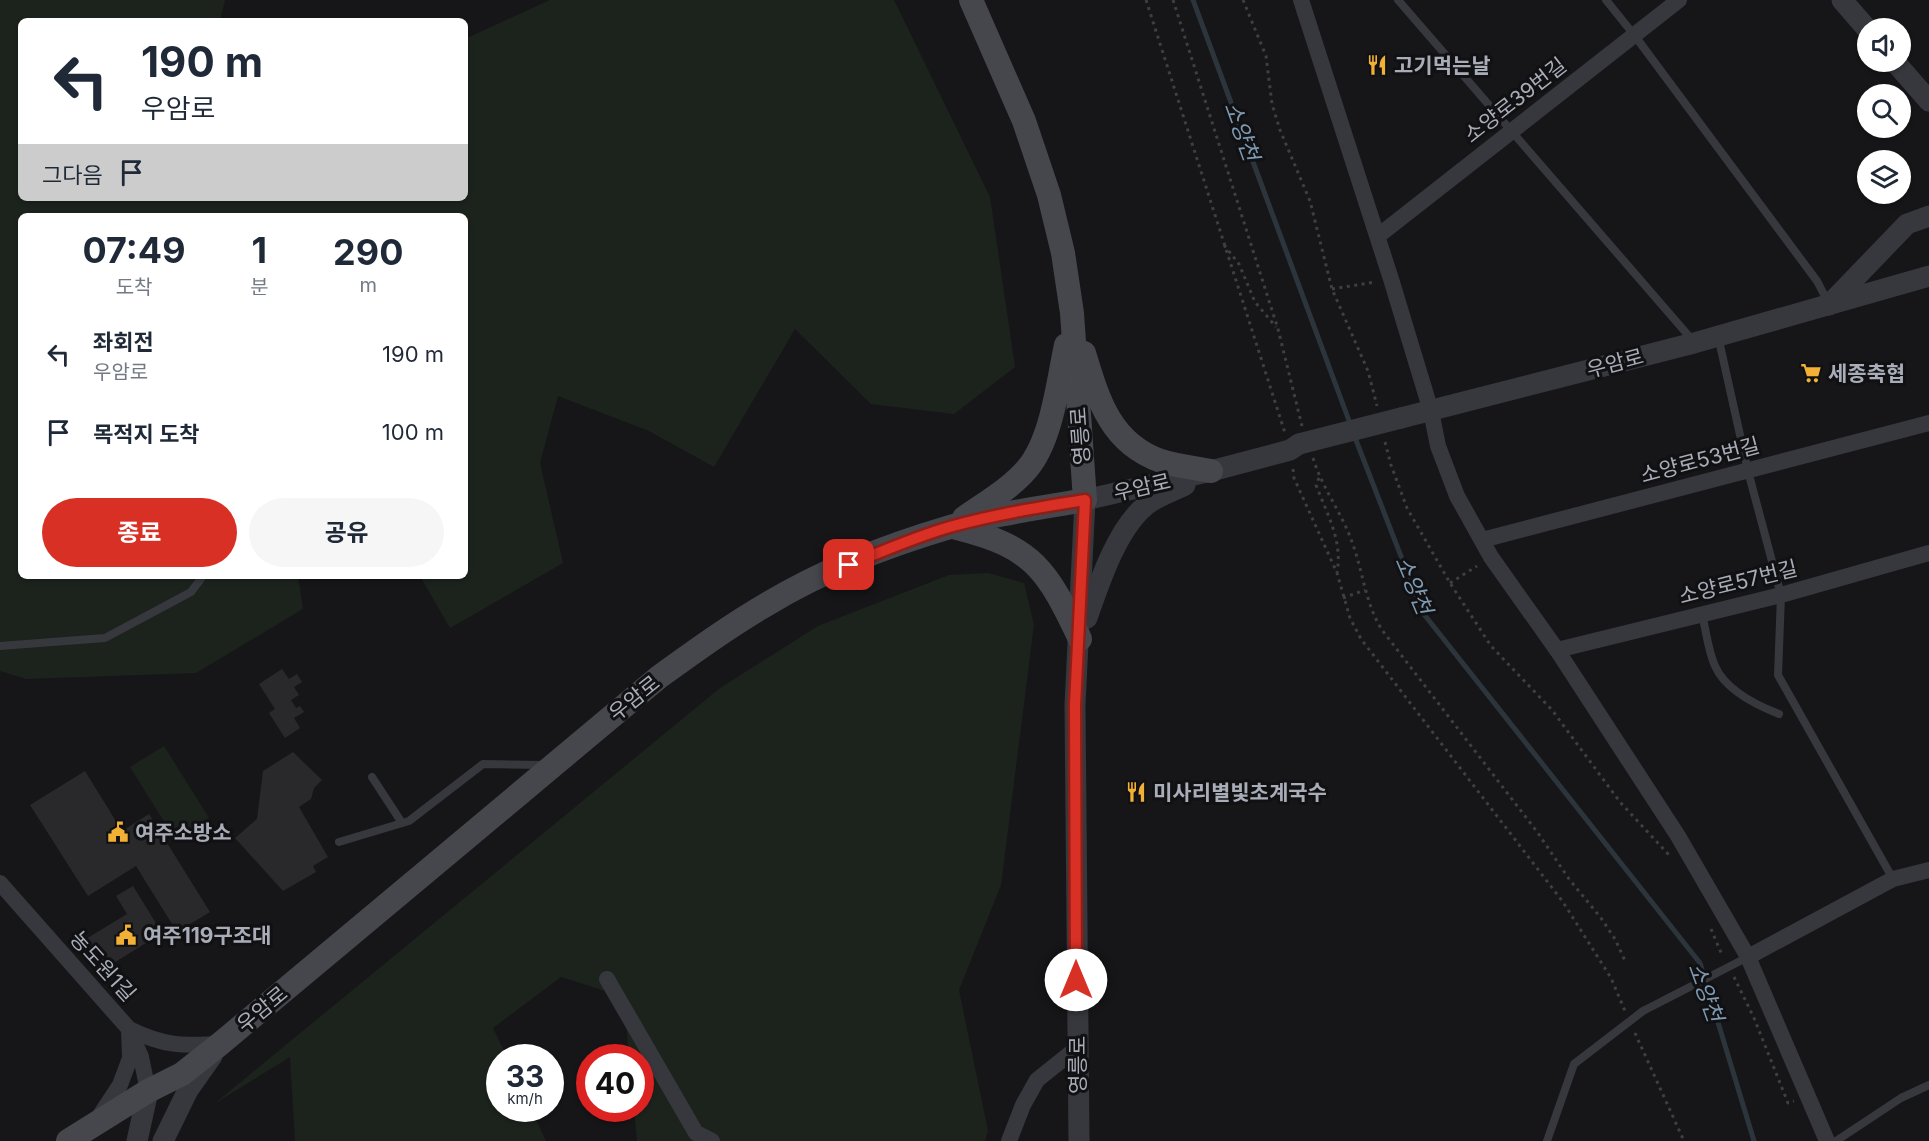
<!DOCTYPE html>
<html lang="ko">
<meta charset="utf-8">
<style>
:root{--surface:#fff;--page:#f6f6f7;--text:#1f2937;--muted:#747a83;--accent:#d93025}
body{margin:0;font-family:Inter,"Noto Sans KR",sans-serif;background:var(--page);color:var(--text);height:100vh;display:flex;flex-direction:column;font-size:22px;white-space:nowrap}
*{box-sizing:border-box;margin:0}
p{font-size:20px;color:var(--muted)}
.icon{flex:none;width:33px;height:33px;fill:none;stroke:currentColor;stroke-width:2;stroke-linecap:round;stroke-linejoin:round}
.map{position:relative;flex:1;overflow:hidden}
.sheet{position:absolute;left:18px;top:213px;width:450px;height:366px;display:flex;flex-direction:column;background:var(--surface);border-radius:9px;box-shadow:0 2px 4px #0004}
.sheet>*{flex:none}
.top-card{position:absolute;left:18px;top:18px;width:450px;height:183px;border-radius:9px;box-shadow:0 2px 4px #0004;background:#fff;color:var(--text);overflow:hidden}
.tools{position:absolute;left:1857px;top:18px;display:grid;gap:12px}
.tools a{display:grid;place-items:center;width:54px;height:54px;border-radius:50%;background:var(--surface);box-shadow:0 2px 4px #0004;font-size:30px}
.speed{position:absolute;left:486px;top:1044px;display:flex;gap:12px;font-size:30px;font-weight:700;text-align:center}
.speed>*{display:grid;place-content:center;width:78px;height:78px;border-radius:50%;background:var(--surface);box-shadow:0 2px 4px #0004;line-height:1}
.speed small{font-size:15px;font-weight:400}
.speed .limit{border:9px solid #d22;background:#fff;color:#111}
.pin{position:absolute;display:grid;place-items:center;width:51px;height:51px;color:#fff;margin:-26px;border-radius:12px;box-shadow:0 3px 9px #0006}
.me{position:absolute;width:66px;margin:-33px;rotate:0deg;stroke-linejoin:round;filter:drop-shadow(0 0 4px #0008)}
.turn{display:flex;align-items:center;gap:21px;height:126px;padding:0 24px;font-size:27px}
.turn .icon{width:78px;height:78px;stroke-width:2.5}
.turn b{display:block;font-size:42px;line-height:51px}
.then{display:flex;align-items:center;height:57px;padding:0 24px;background:#0003;gap:12px;font-size:22px}
.eta{display:flex;justify-content:space-evenly;align-items:center;height:102px;text-align:center}
.eta b{font-size:36px;font-weight:700;line-height:42px}
.button{display:flex;gap:12px;margin-top:auto;padding:12px 24px}
.button a{flex:1;height:69px;border-radius:36px;background:var(--accent);color:#fff;font-size:24px;font-weight:700;line-height:69px;text-align:center}
.button a+a{background:var(--page);color:var(--text)}
ul{padding:0;list-style:none}
li{display:flex;align-items:center;gap:18px;height:78px;padding:0 24px}
li div{flex:1}
li b{display:block;font-size:22px}
li em{font-style:normal}
.map>svg:first-child{display:block}
.green{fill:#1c231d}
.lines{fill:none;stroke-linecap:round;stroke-linejoin:round}
.stream{stroke:#2c353c;stroke-width:5}
.building{fill:#29292c}
.path{stroke:#3d3f44;stroke-width:3;stroke-dasharray:3 4.5;stroke-linecap:butt}
.service{stroke:#37383d;stroke-width:8}
.minor{stroke:#37383d;stroke-width:16}
.tertiary{stroke:#37383d;stroke-width:21}
.secondary{stroke:#45474d;stroke-width:24}
.service-bridge{stroke:#37383d;stroke-width:8}
.tertiary-bridge{stroke:#37383d;stroke-width:21}
.route-casing{stroke:#8d1f18;stroke-width:15}
.route{stroke:#d93025;stroke-width:10}
.labels{text-anchor:middle;dominant-baseline:central;stroke-width:6;stroke-linejoin:round;paint-order:stroke}
.poi-label{font-size:21px;font-weight:bold;fill:#a8adb8;stroke:#111113;text-anchor:start}
.street-label{font-size:21px;fill:#a8adb8;stroke:#111113}
.water-label{font-size:22px;font-style:italic;fill:#7f9bb3;stroke:#111113}
</style>
<div class="map">
<svg width="1929" height="1141" viewBox="0 0 1929 1141">
<rect width="100%" height="100%" fill="#161618"/>
<g class="green">
<polygon points="0,0 225,0 220,21 21,21 21,198 465,198 465,39 550,0 894,0 990,197 1015,367 954,414 871,404 795,329 714,467 649,431 558,396 540,463 563,563 450,628 420,576 465,576 465,216 21,216 21,576 298,576 303,609 196,673 26,679 0,671"/>
<polygon points="988,573 1024,583 1034,625 1001,885 959,990 988,1131 985,1141 637,1141 634,1109 640,1108 640,1058 629,1057 624,997 561,977 493,1028 507,1057 500,1058 500,1108 531,1109 546,1141 295,1141 290,1057 214,1104 720,688 818,626 949,575"/>
<polygon points="164,746 209,818 175,839 130,767"/>
</g>
<g class="lines">
<g class="stream">
<polyline points="1193,0 1351,426"/>
<polyline points="1354,435 1423,613 1700,963 1754,1141"/>
</g>
</g>
<g class="building">
<polygon points="282,669 289,679 297,674 302,682 294,687 299,695 291,700 296,708 300,706 304,712 294,718 300,728 285,738 269,713 275,709 259,684"/>
<polygon points="293,752 322,780 314,788 311,799 299,807 328,857 313,866 316,872 283,891 235,838 257,819 263,771"/>
<polygon points="85,771 122,831 149,814 210,912 177,932 136,866 88,896 30,805"/>
<polygon points="133,886 162,933 104,969 86,939 127,914 116,896"/>
</g>
<g class="lines">
<g class="path">
<polyline points="1146,0 1285,433"/>
<polyline points="1173,0 1278,329 1302,426"/>
<polyline points="1243,0 1266,56 1272,104 1280,130 1310,201 1332,289 1368,371 1377,406"/>
<polyline points="1224,245 1239,264 1255,302 1276,327"/>
<polyline points="1332,289 1375,282"/>
<polyline points="1385,442 1391,465 1407,508 1450,583 1491,646 1552,710 1620,802 1669,855"/>
<path d="M1313 458C1322 488 1342 513 1352 542 1363 571 1365 603 1382 630L1538 833 1569 879 1601 918 1615 939 1626 963"/>
<polyline points="1293,469 1294,478 1337,573 1350,618 1361,639 1563,902 1611,978 1625,1011"/>
<path d="M1319 478 1316 485C1327 514 1343 541 1337 572"/>
<polyline points="1450,583 1477,566"/>
<polyline points="1343,598 1365,590"/>
<polyline points="1711,929 1722,955"/>
<polyline points="1734,977 1754,1018 1788,1103 1794,1101"/>
<polyline points="1635,1033 1684,1141"/>
</g>
<g class="service">
<polyline points="1398,0 1694,342"/>
<polyline points="1606,0 1635,36 1817,281 1829,304"/>
<polyline points="1718,336 1748,471 1781,595 1778,675 1893,879"/>
<path d="M1702 614C1706 630 1708 651 1715 666 1725 689 1756 705 1779 714"/>
<polyline points="0,646 105,638 191,592 203,576"/>
<polyline points="372,777 402,823"/>
<polyline points="339,842 409,821 483,764 546,765"/>
<polyline points="1547,1141 1574,1064 1643,1011"/>
<polyline points="1836,1141 1901,1098 1929,1085"/>
</g>
<g class="minor">
<polyline points="1301,0 1391,279 1431,411 1438,446 1457,496 1491,557 1557,650 1678,836 1748,957 1827,1141"/>
<polyline points="1378,236 1679,0"/>
<polyline points="1482,540 1929,423"/>
<polyline points="1557,650 1781,595 1929,553"/>
<polyline points="0,883 129,1029 141,1057 148,1091"/>
<polyline points="1748,957 1893,879 1929,870"/>
<polyline points="607,979 696,1133 712,1141"/>
<path d="M97 1120 120 1085 130 1058 129 1029C164 1046 181 1046 220 1044"/>
<polyline points="1009,1141 1023,1105 1037,1080 1077,1048"/>
</g>
<g class="tertiary">
<polyline points="1842,0 1868,30"/>
<polyline points="1895,62 1929,101"/>
<polyline points="1829,305 1907,224 1929,216"/>
<polyline points="1401,418 1694,343 1929,276"/>
<path d="M1087 618C1099 584 1116 531 1144 507 1154 497 1172 492 1185 485"/>
<polyline points="137,1141 148,1091"/>
<polyline points="163,1141 188,1090 212,1056"/>
<polyline points="1079,1141 1075,705 1085,500 1211,471 1290,450 1299,444"/>
</g>
<g class="secondary">
<path d="M1084 353C1098 399 1110 443 1161 461 1177 466 1195 468 1211 471"/>
<path d="M964 518C985 503 1010 489 1027 469 1052 440 1058 382 1066 345"/>
<path d="M957 528C1034 547 1047 570 1080 639"/>
<path d="M68 1141 148 1091 182 1074 220 1044 659 677C695 651 731 625 769 603 824 570 889 545 950 527 994 514 1040 508 1085 500L1072 313 1063 253 1049 195 1024 121 971 0"/>
</g>
<polyline class="service-bridge" points="1643,1011 1748,957"/>
<polyline class="tertiary-bridge" points="1299,444 1401,418"/>
</g>
<g class="lines">
<g class="route-casing">
<path id="route" d="M849 565C883 551 917 536 953 526 997 514 1041 507 1085 500L1075 705 1076 980"/>
</g>
<use href="#route" class="route"/>
</g>
<defs>
<g id="restaurant-bare" transform="scale(1.62)"><path d="M-5-6h1v4h1v-4h1v4h1v-4h1v5L-1.5 .5V6h-2V.5L-5-1ZM5-6V6H3V1.5H1.5Q1.5-4 5-6Z" fill="#f2b134" stroke="#111113" stroke-width="2.5" paint-order="stroke"/></g>
<g id="supermarket-bare" transform="scale(1.62)"><path d="M-6-5.5h2.5l.6 2H6L4.5 2H-2.5L-4.4-4H-6ZM-1.5 3.2a1.3 1.3 0 1 0 .1 0ZM3 3.2a1.3 1.3 0 1 0 .1 0Z" fill="#f2b134" stroke="#111113" stroke-width="2.5" paint-order="stroke"/></g>
<g id="civic-bare" transform="scale(1.62)"><path d="M-.6-6.5H3V-4.5H.6V-3L4-1V1h2V6H-6V1h2V-1L-.6-3ZM-1.2 2.5V6h2.4V2.5Z" fill="#f2b134" stroke="#111113" stroke-width="2.5" paint-order="stroke"/></g>
</defs>
<g fill-rule="evenodd">
<use href="#restaurant-bare" x="1377" y="65"/>
<use href="#supermarket-bare" x="1811" y="373"/>
<use href="#restaurant-bare" x="1136" y="792"/>
<use href="#civic-bare" x="118" y="832"/>
<use href="#civic-bare" x="126" y="935"/>
</g>
<g class="labels">
<g class="poi-label">
<text x="1394" y="65">고기먹는날</text>
<text x="1828" y="373">세종축협</text>
<text x="1153" y="792">미사리별빛초계국수</text>
<text x="135" y="832">여주소방소</text>
<text x="143" y="935">여주119구조대</text>
</g>
<g class="street-label">
<text transform="translate(1515 100) rotate(-38)">소양로39번길</text>
<text transform="translate(1615 363) rotate(-15)">우암로</text>
<text transform="translate(1080 436) rotate(-94)">영릉로</text>
<text transform="translate(1700 460) rotate(-15)">소양로53번길</text>
<text transform="translate(1142 487) rotate(-13)">우암로</text>
<text transform="translate(1738 582) rotate(-14)">소양로57번길</text>
<text transform="translate(634 698) rotate(-39)">우암로</text>
<text transform="translate(103 966) rotate(48)">농도원1길</text>
<text transform="translate(262 1009) rotate(-40)">우암로</text>
<text transform="translate(1077 1065) rotate(-90)">영릉로</text>
</g>
<g class="water-label">
<text transform="translate(1242 131) rotate(70)">소양천</text>
<text transform="translate(1414 585) rotate(67)">소양천</text>
<text transform="translate(1706 992) rotate(70)">소양천</text>
</g>
</g>
</svg>
<div class="tools">
<a><svg class="icon" aria-label="sound" viewBox="0 0 24 24"><path d="M4 9h4l5-4v14l-5-4H4zM17 9q2 3 0 6"/></svg></a>
<a><svg class="icon" aria-label="search" viewBox="0 0 24 24"><circle cx="10" cy="10" r="6"/><path d="M15 15l6 6"/></svg></a>
<a><svg class="icon" aria-label="layers" viewBox="0 0 24 24"><path d="M12 4l9 5-9 5-9-5zM3 14l9 5 9-5"/></svg></a>
</div>
<div class="speed"><div>33<small>km/h</small></div><div class="limit">40</div></div>
<div class="pin" style="left:849px;top:565px;background:#d93025"><svg class="icon" aria-label="arrive" viewBox="0 0 24 24"><path d="M6 21V4h12l-3 4 3 4H6"/></svg></div>
<svg class="me" style="left:1076px;top:980px" viewBox="-20 -20 40 40"><circle r="19" fill="#fff"/><path d="M0-13L10 11 0 6-10 11z" fill="#d93025"/></svg>
<div class="top-card">
<div class="turn"><svg class="icon" aria-label="left" viewBox="0 0 24 24"><path d="M17 20v-9H6M10 6l-5 5 5 5"/></svg><div><b>190 m</b>우암로</div></div>
<div class="then">그다음<svg class="icon" aria-label="arrive" viewBox="0 0 24 24"><path d="M6 21V4h12l-3 4 3 4H6"/></svg></div>
</div>
<section class="sheet">
<div class="eta">
<div><b>07:49</b><p>도착</p></div>
<div><b>1</b><p>분</p></div>
<div><b>290</b><p>m</p></div>
</div>
<ul>
<li><svg class="icon" aria-label="left" viewBox="0 0 24 24"><path d="M17 20v-9H6M10 6l-5 5 5 5"/></svg><div><b>좌회전</b><p>우암로</p></div><em>190 m</em></li>
<li><svg class="icon" aria-label="arrive" viewBox="0 0 24 24"><path d="M6 21V4h12l-3 4 3 4H6"/></svg><div><b>목적지 도착</b></div><em>100 m</em></li>
</ul>
<div class="button"><a>종료</a><a>공유</a></div>
</section>
</div>
